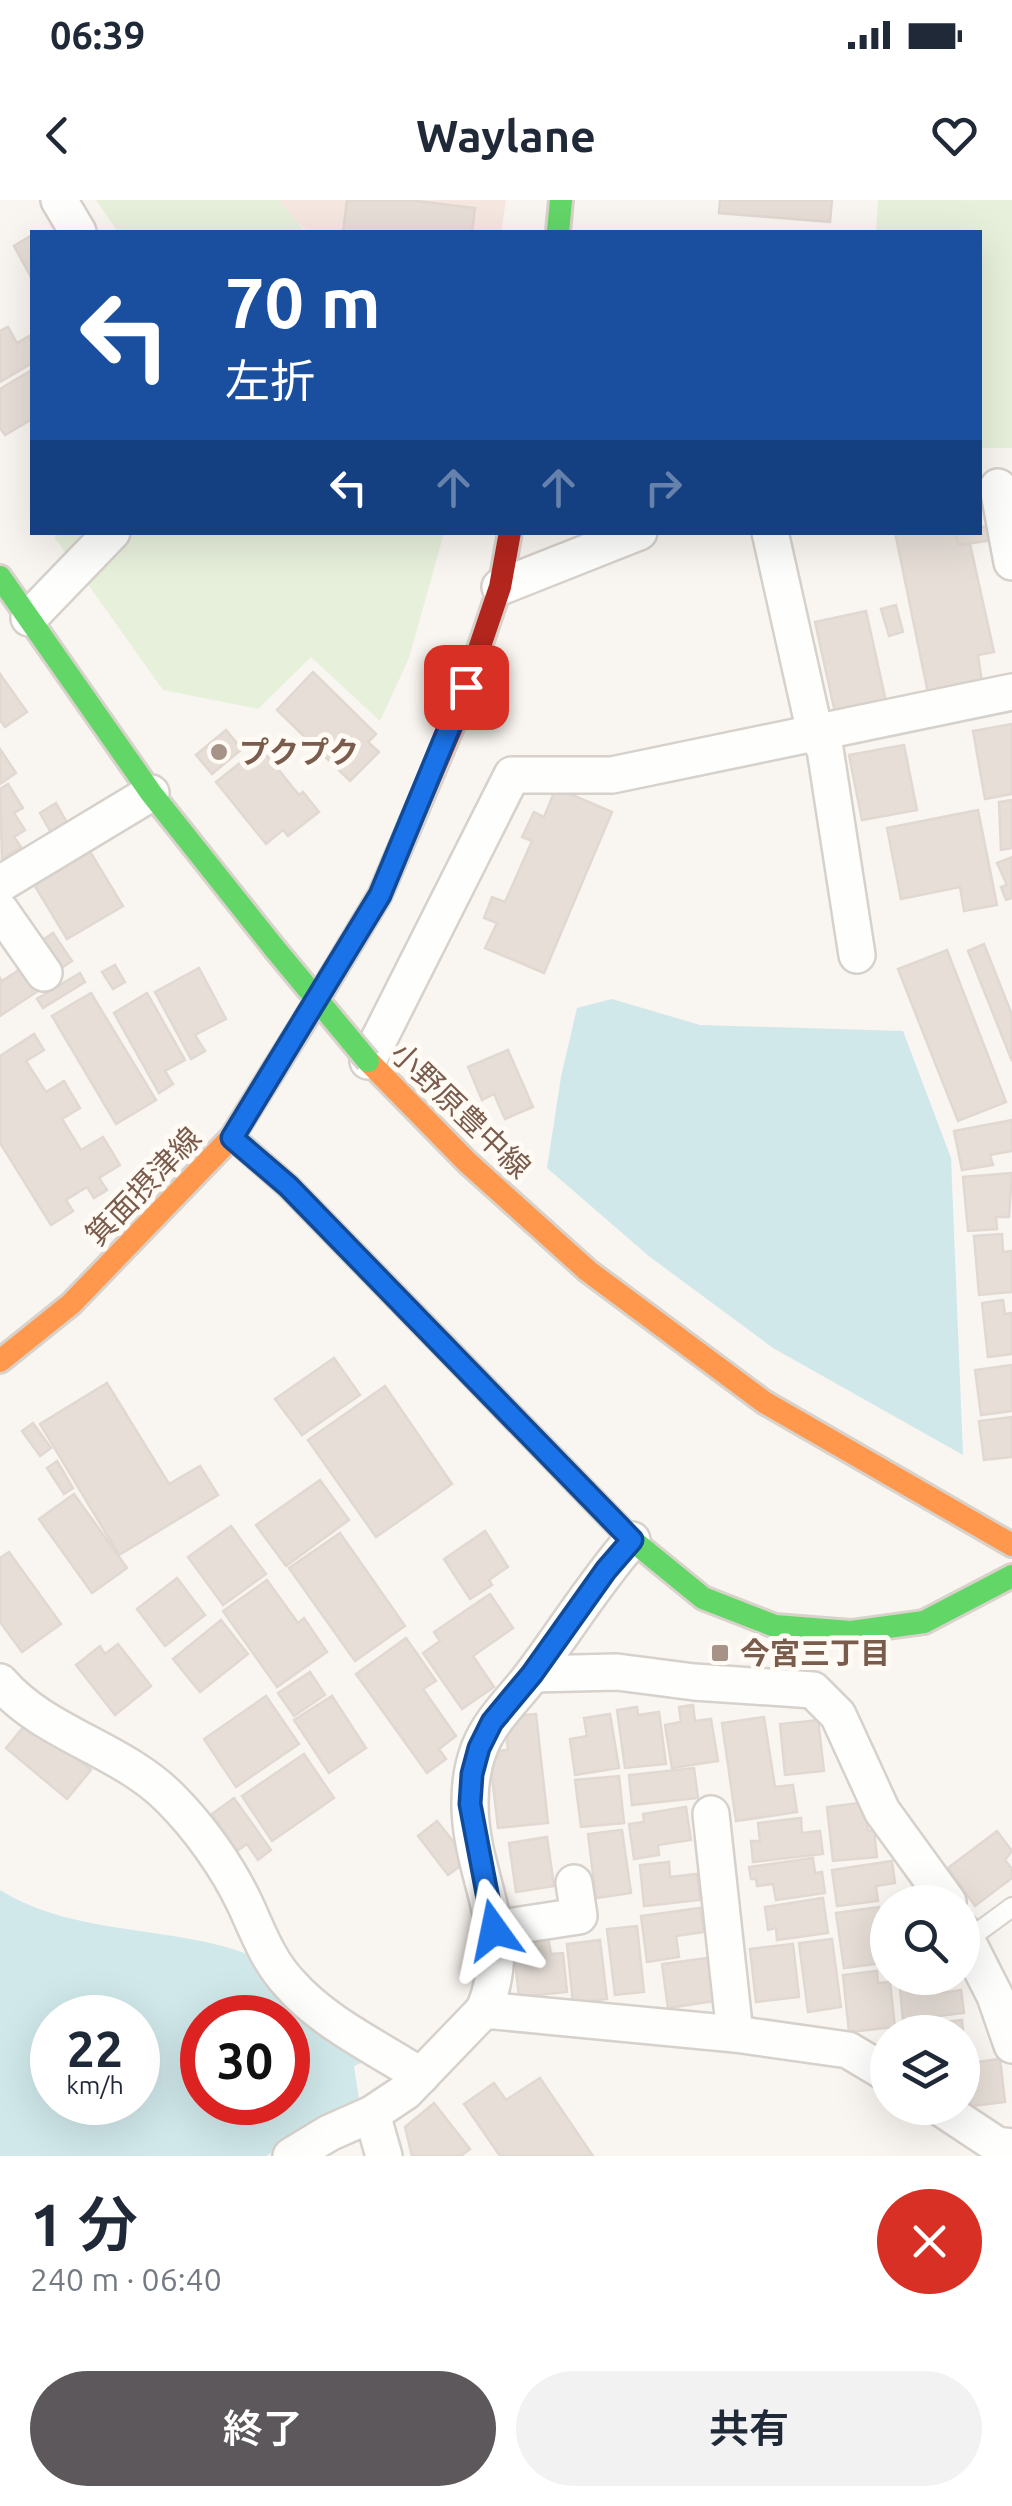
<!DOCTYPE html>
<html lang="ja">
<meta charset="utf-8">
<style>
:root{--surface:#fff;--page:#f2f2f3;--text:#1f2937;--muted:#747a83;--accent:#5c585b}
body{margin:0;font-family:Ubuntu,"Noto Sans JP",sans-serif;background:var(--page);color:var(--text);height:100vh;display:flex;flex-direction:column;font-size:38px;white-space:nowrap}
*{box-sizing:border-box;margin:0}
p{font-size:32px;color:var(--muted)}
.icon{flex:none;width:55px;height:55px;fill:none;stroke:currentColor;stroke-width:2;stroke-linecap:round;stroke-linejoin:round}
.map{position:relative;height:1956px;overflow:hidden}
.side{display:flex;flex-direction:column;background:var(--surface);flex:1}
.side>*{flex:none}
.top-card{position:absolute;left:30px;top:30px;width:952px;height:305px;border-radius:0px;box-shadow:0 10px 40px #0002;background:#1a4fa0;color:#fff;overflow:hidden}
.fabs{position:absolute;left:870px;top:1685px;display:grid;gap:20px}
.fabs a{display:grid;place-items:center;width:110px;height:110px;border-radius:50%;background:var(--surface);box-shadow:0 10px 40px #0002;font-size:50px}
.speed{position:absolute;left:30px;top:1795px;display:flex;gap:20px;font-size:50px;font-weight:700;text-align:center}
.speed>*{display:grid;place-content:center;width:130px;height:130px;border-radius:50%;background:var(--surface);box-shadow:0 10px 40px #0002;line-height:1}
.speed small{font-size:25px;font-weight:400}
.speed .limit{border:15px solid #d22;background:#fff;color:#111}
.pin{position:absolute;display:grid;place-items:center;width:85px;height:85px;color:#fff;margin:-42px;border-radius:20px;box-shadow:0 5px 15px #0006}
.me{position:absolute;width:110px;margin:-55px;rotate:348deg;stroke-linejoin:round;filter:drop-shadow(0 0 8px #0008)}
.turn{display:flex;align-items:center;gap:35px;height:210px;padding:0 30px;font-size:45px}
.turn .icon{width:130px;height:130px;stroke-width:2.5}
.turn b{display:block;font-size:70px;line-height:85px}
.lanes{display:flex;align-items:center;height:95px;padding:0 30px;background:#0003;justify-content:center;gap:50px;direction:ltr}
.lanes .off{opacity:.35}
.round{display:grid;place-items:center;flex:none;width:105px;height:105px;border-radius:52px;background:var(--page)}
.headline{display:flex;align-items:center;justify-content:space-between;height:170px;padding:0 30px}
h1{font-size:60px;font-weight:600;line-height:75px}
.cta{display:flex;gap:20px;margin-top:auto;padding:20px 30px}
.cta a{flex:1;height:115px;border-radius:60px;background:var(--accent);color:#fff;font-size:40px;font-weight:600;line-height:115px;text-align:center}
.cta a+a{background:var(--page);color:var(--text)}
.status{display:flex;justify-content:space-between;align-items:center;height:70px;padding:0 50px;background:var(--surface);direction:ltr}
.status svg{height:28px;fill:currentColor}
header{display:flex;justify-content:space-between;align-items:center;height:130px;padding:0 30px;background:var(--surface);font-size:45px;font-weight:600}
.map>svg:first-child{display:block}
.commercial{fill:#f6e8e1}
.green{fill:#e7f0db}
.water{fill:#d0e8ea;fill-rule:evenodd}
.building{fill:#e6ded7;stroke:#e2d8d2;stroke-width:2.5}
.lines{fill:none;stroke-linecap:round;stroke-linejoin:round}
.lane-casing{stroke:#d7d1cb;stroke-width:22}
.street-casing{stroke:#d7d1cb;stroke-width:40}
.fast-casing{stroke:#d9d2cb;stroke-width:28}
.slow-casing{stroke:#d9d2cb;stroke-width:28}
.jam-casing{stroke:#d9d2cb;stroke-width:28}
.lane{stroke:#fefefd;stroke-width:18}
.street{stroke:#fefefd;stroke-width:35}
.fast{stroke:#63d668;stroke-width:22}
.slow{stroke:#ff974d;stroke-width:22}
.jam{stroke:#b3261e;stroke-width:22}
.fast-bridge-casing{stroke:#d9d2cb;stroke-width:28;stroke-linecap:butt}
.fast-bridge{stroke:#63d668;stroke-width:22}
.route-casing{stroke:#114b97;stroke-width:25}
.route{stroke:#1a73e8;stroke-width:18}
.poi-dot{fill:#a69286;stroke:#fffaf3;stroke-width:4}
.labels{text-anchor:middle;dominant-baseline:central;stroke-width:10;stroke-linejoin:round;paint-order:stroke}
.poi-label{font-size:30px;font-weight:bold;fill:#7a5c4d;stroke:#fffaf3;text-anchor:start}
.street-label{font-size:30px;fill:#7a5c4d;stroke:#fffaf3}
</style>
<div class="status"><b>06:39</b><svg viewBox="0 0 49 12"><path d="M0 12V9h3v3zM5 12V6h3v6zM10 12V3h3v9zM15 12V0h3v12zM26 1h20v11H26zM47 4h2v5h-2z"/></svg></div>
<header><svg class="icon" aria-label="back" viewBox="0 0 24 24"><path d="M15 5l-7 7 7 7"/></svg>Waylane<svg class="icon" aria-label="heart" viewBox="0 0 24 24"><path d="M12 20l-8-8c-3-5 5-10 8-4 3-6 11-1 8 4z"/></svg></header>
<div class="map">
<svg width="1012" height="1956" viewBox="0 0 1012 1956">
<rect width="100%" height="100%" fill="#f9f5f0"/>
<polygon class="commercial" points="265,0 506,0 501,32 309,32"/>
<g class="green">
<polygon points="96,0 279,0 305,32 118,32"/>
<polygon points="878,0 1012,0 1012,248 980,248 980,32 876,32"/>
<polygon points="56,332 444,333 409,458 380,521 311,457 258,509 163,490 55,338"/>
</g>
<g class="water">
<polygon points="612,799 700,825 903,831 951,958 963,1255 773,1148 650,1057 547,968 561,877 577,808"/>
<path d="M0 1690C77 1738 177 1724 258 1758L374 1857 354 1866 359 1899 266 1956H0ZM52 1818H138V1902H52ZM202 1818H288V1902H202Z"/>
</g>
<g class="building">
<polygon points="347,0 409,0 475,8 472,32 343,32"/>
<polygon points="720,0 832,0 830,22 719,13"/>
<polygon points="32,35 32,79 14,46"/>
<polygon points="8,127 17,143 29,136 32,143 32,163 0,182 0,131"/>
<polygon points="32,170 32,219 5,235 0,228 0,189"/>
<polygon points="1012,323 1012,337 959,345 954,332 980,332 980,327"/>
<polygon points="895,332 954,332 959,345 970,344 994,452 978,455 982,483 928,493"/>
<polygon points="896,405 903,432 889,436 881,409"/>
<polygon points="866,411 887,506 836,517 815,422"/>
<polygon points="313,472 376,534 368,542 379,552 350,581 277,510"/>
<polygon points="0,474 27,512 5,527 0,520"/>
<polygon points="1012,524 1012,594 985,599 973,531"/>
<polygon points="226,530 242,549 212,574 196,555"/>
<polygon points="904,545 917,610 862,620 849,555"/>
<polygon points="260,547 299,595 303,592 319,612 288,636 283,630 266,644 216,582"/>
<polygon points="0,549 16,573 0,584"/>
<polygon points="8,584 23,608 14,613 25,630 14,637 21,647 2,659 0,589"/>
<polygon points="556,588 612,612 544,773 485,748 497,723 484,718 492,697 505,702 532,641 522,637 534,612 544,617"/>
<polygon points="1012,600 1012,648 1001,650 999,602"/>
<polygon points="56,603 70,628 54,638 40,613"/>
<polygon points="978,610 997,705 964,711 960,687 901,699 887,628"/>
<polygon points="89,650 123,706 67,739 33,683"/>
<polygon points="1012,657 1012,698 1006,700 1001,687 1007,685 997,663"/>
<polygon points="53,733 72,761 60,769 41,741"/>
<polygon points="984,744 1012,815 1012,861 968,751"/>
<polygon points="947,750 1006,902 958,921 898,769"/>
<polygon points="115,765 125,782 113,789 102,772"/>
<polygon points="22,768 38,791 0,816 0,778 2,781"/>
<polygon points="199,768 226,819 195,835 205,851 191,859 155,792"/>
<polygon points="80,773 85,782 43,808 37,799"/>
<polygon points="91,793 156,900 116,924 52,816"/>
<polygon points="147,793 185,860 165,871 173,884 159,893 114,813"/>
<polygon points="34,834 44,850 26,861 46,892 64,881 80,908 62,919 81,950 103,937 120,965 99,978 107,990 94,998 87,987 66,1000 73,1011 51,1025 0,943 0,856"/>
<polygon points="508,850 533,907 505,919 494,894 482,900 468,867"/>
<polygon points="1012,920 1012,951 990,955 993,965 962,970 954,931"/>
<polygon points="1012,973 1009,1017 996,1017 997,1029 968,1031 963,977"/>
<polygon points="1002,1034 1003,1052 1012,1051 1012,1092 979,1095 974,1036"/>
<polygon points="1003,1100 1005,1114 1012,1113 1012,1154 988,1157 982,1103"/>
<polygon points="334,1158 360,1195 302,1235 275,1199"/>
<polygon points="1012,1165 1012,1211 981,1215 975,1170"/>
<polygon points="107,1183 169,1284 200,1266 218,1295 119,1355 40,1224"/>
<polygon points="385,1186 452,1284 376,1337 308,1240"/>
<polygon points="1012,1217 1012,1257 984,1260 979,1221"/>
<polygon points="33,1223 51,1248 40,1256 22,1231"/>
<polygon points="57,1261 73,1288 64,1294 47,1268"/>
<polygon points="320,1280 349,1320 286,1366 256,1325"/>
<polygon points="74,1294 127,1368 92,1393 39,1319"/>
<polygon points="231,1326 266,1374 223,1405 188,1357"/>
<polygon points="485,1331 508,1367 489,1380 492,1385 470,1399 444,1359"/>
<polygon points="340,1333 405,1426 355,1461 289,1368"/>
<polygon points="9,1352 61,1424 22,1452 0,1422 0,1358"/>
<polygon points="177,1378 205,1415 165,1446 137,1409"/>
<polygon points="267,1380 298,1423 304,1418 327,1452 277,1487 223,1411"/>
<polygon points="490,1394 513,1428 473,1456 494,1487 462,1509 423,1453 440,1441 434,1432"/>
<polygon points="221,1420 248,1454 200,1492 173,1459"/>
<polygon points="406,1438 436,1481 423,1489 456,1536 439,1549 446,1559 427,1573 356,1474"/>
<polygon points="118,1444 151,1486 115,1515 76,1465 100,1446 105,1454"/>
<polygon points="310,1472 325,1495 294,1516 278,1493"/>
<polygon points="266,1496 299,1544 236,1587 204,1539"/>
<polygon points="332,1496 366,1548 329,1573 294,1520"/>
<polygon points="693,1505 695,1521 711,1519 718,1561 672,1568 665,1525 681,1522 679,1507"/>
<polygon points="637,1507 638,1515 659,1512 666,1564 625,1568 617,1510"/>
<polygon points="536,1514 548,1623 498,1628 490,1559 498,1558 498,1551 508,1550 504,1517"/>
<polygon points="610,1514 619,1568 575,1575 570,1539 587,1536 584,1518"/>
<polygon points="764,1517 775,1587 793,1585 797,1612 736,1621 722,1523"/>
<polygon points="30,1519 91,1570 67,1599 6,1548"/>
<polygon points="818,1520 824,1571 785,1575 780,1524"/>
<polygon points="304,1554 334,1598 272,1641 242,1596"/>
<polygon points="694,1568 698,1598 632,1605 629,1575"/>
<polygon points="619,1576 624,1623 581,1627 575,1580"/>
<polygon points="234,1598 271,1650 258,1660 247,1644 237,1651 212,1614"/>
<polygon points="860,1603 861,1609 865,1610 868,1631 874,1630 877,1657 833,1661 827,1607"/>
<polygon points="686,1607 691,1640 658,1645 659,1655 634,1659 629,1624 644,1622 643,1614"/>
<polygon points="801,1618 802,1633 820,1631 823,1654 753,1662 751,1641 760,1641 758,1623"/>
<polygon points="437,1621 468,1660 448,1675 418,1636"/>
<polygon points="622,1630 631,1693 596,1698 588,1634"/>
<polygon points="997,1631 1012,1651 1005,1660 1012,1669 1012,1678 975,1706 948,1668"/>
<polygon points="547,1637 554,1686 516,1692 509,1643"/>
<polygon points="813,1658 815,1673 822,1672 825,1693 776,1700 773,1684 757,1686 756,1679 751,1679 749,1667"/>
<polygon points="892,1661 895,1683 876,1686 878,1701 837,1706 832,1670"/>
<polygon points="669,1662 670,1677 697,1674 700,1700 644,1706 640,1665"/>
<polygon points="823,1698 828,1733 777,1740 776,1728 768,1730 765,1707"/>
<polygon points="879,1707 884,1747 873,1749 876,1764 844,1768 836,1713"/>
<polygon points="700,1708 704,1732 676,1736 679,1757 647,1762 641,1716"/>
<polygon points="637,1726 644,1792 615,1795 607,1729"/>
<polygon points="548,1737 551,1754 563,1753 567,1792 519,1797 514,1752 521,1751 520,1740"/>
<polygon points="832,1739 841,1807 808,1812 799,1743"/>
<polygon points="600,1740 607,1799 573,1803 567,1744"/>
<polygon points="793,1744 799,1797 756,1802 750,1749"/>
<polygon points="708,1758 715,1801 668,1808 662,1764"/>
<polygon points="877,1771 878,1783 890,1782 895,1827 849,1832 843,1775"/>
<polygon points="942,1783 942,1793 961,1790 964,1813 903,1820 900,1788"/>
<polygon points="962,1820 965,1855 962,1855 962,1832 902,1832 901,1828"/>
<polygon points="1000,1859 1005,1902 971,1906 970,1897 962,1898 962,1864"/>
<polygon points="540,1878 593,1956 500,1956 464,1904 494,1883 506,1900"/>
<polygon points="434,1903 470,1949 461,1956 412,1956 405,1927"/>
</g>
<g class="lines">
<g class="lane-casing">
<polyline id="lane" points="967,1740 1012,1707"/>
</g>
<g class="street-casing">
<g id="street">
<polyline points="59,0 78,32"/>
<polyline points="998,287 1012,362"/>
<polyline points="770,332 815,533 825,549 857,755"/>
<polyline points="500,387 639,332"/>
<polyline points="29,418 112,332"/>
<polyline points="0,684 151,593"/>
<polyline points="0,710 44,773"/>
<polyline points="368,861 512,575 612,575 1012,492"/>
<polyline points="533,1474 617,1472 694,1482 813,1490 838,1515 882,1611 948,1702"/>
<path d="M0 1482C44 1534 122 1549 170 1598 199 1627 227 1666 245 1704 258 1732 268 1761 290 1784 324 1823 378 1848 421 1876"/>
<polyline points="711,1614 735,1834"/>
<polyline points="494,1729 579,1716 574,1683"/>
<polyline points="962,1731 995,1796 1012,1845"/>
<path d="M484 1810C517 1731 469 1678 470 1601 470 1583 473 1565 479 1549 490 1520 514 1499 532 1475 566 1430 595 1382 632 1340"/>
<polyline points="941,1908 997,1945 1012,1947"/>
<polyline points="372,1914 384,1956"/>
<polyline points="291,1956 329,1933 372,1914 405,1892 484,1810 735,1834 848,1850 888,1874"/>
</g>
</g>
<g class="fast-casing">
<g id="fast">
<polyline points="558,32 561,0"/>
<polyline points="0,377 151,593 275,749"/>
<polyline points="446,1148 632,1340 703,1398 775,1426 851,1432 924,1422 1012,1376"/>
</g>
</g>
<g class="slow-casing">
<g id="slow">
<polyline points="368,861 467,962 588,1071 764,1202 1012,1345"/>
<polyline points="0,1161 71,1104 232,937 308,815"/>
</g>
</g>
<g class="jam-casing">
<g id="jam">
<polyline points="308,815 380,695 455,520 500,387 510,332"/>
<polyline points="232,937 288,986 446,1148"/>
</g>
</g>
<use href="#lane" class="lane"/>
<use href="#street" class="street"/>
<use href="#fast" class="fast"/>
<use href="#slow" class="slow"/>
<use href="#jam" class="jam"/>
<g class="fast-bridge-casing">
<polyline id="fast-bridge" points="275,749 368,861"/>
</g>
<use href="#fast-bridge" class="fast-bridge"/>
</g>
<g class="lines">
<g class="route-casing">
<polyline id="route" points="466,487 380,695 232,938 288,986 632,1340 606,1370 532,1474 492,1522 479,1548 472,1574 470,1604 494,1730"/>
</g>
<use href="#route" class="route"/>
</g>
<g class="poi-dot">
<circle cx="219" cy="552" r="10"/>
<rect x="710" y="1443" width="20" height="20" rx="5"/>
</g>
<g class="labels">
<g class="poi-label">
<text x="239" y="552">プクプク</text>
<text x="740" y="1453">今宮三丁目</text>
</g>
<g class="street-label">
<text transform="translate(461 910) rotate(44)">小野原豊中線</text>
<text transform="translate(143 986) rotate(-46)">箕面摂津線</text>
</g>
</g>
</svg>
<div class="fabs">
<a><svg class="icon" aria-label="search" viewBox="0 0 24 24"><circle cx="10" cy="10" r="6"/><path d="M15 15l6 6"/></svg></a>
<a><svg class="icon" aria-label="layers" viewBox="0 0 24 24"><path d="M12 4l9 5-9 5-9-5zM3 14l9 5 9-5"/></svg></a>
</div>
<div class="speed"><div>22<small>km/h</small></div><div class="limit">30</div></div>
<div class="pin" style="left:466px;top:487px;background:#d93025"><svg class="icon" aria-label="arrive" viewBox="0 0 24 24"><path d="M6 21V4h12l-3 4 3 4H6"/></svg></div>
<svg class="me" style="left:494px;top:1730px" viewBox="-20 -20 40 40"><path d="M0-17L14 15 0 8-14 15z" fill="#1a73e8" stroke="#fff" stroke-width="4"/></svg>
<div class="top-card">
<div class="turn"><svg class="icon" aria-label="left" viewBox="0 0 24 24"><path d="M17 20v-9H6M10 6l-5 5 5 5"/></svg><div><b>70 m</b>左折</div></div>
<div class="lanes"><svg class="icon" aria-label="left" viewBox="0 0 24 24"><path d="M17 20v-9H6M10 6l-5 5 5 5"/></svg><svg class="icon off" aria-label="ahead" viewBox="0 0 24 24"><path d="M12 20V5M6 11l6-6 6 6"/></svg><svg class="icon off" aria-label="ahead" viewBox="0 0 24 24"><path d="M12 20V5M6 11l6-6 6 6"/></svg><svg class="icon off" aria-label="right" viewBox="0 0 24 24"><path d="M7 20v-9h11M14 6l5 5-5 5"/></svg></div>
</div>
</div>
<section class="side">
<div class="headline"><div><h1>1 分</h1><p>240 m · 06:40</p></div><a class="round" style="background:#d93025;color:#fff"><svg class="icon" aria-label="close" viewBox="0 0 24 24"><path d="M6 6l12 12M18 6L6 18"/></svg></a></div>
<div class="cta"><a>終了</a><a>共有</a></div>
</section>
